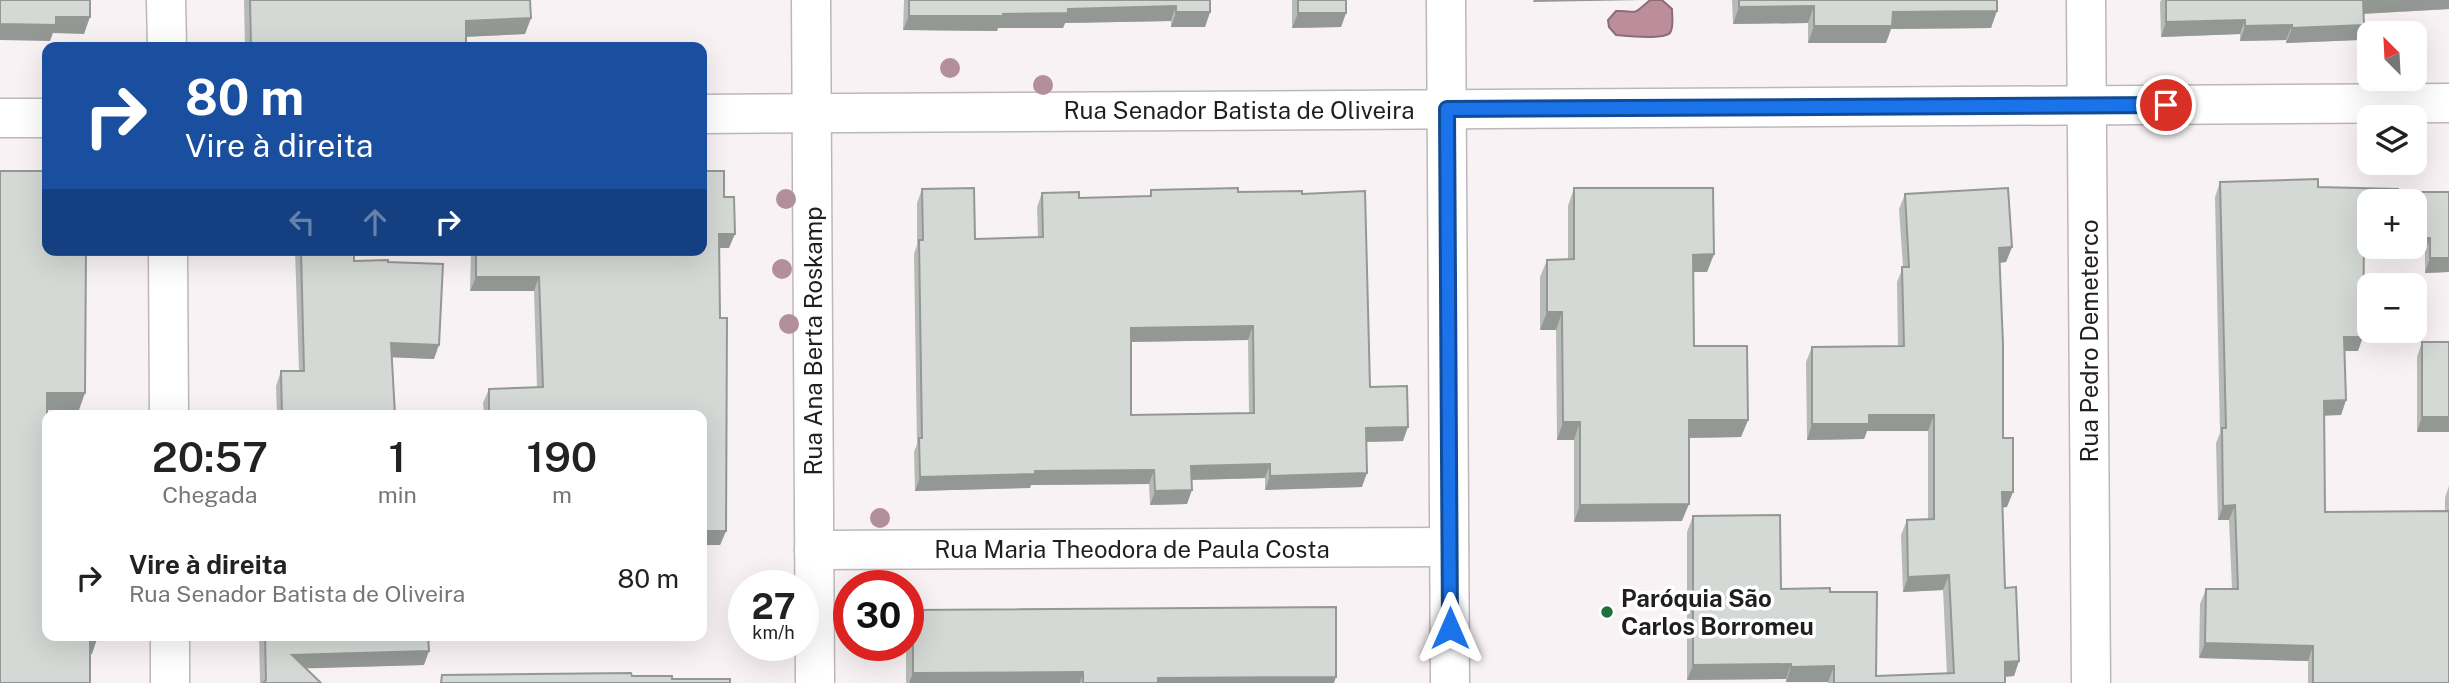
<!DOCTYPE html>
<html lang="pt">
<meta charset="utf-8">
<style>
:root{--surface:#fff;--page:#f2f2f2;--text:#222;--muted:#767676}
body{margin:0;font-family:"Public Sans",sans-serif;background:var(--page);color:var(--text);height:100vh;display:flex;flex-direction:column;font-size:26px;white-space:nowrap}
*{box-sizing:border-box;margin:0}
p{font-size:23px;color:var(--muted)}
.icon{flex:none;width:38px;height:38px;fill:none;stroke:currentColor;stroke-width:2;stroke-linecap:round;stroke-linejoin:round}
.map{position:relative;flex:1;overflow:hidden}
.side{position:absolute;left:42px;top:410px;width:665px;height:231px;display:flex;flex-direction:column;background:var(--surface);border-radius:14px;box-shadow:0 7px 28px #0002}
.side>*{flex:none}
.hud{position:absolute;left:42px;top:42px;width:665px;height:214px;border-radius:14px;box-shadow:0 7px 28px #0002;background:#1a4fa0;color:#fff;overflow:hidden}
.needle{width:46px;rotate:336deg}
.buttons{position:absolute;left:2357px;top:21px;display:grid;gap:14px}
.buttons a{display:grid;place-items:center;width:70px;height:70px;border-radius:14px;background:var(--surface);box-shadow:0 7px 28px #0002;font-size:35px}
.speed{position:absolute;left:728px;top:570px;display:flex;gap:14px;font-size:35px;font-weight:700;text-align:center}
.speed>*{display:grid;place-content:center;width:91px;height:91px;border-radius:50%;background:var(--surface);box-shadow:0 7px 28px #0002;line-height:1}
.speed small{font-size:18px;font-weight:400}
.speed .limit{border:10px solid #d22;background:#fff;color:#111}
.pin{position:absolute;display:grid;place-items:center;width:60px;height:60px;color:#fff;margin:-30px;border:4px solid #fff;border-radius:50%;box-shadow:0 2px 7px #0007}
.me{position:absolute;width:77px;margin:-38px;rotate:0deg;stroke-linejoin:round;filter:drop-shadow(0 0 5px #0008)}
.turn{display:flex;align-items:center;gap:24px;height:147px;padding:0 28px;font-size:32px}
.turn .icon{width:91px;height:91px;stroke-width:2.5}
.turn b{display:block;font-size:49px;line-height:60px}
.lanes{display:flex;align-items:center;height:66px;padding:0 28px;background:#0003;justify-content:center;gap:35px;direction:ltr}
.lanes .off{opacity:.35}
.eta{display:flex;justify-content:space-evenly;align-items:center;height:119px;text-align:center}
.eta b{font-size:42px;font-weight:600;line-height:49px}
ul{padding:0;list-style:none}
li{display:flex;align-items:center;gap:21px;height:98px;padding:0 28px}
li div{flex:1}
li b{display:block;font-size:26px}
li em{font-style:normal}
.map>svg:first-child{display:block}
.water{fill:#bc8e9c;stroke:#8e6c76;stroke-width:2}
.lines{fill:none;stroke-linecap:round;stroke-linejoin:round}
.minor-casing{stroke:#bdb7b9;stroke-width:41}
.minor{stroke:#fff;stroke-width:38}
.tree{fill:#b38e9b}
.wall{fill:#b6bbb7;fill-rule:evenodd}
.shaded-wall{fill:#949895}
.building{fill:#d4d9d5;stroke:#949895;stroke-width:2;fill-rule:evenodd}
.route-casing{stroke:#114b97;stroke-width:18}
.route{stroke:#1a73e8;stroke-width:12}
.poi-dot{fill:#206f3f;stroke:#fff;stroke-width:2.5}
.labels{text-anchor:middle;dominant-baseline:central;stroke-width:7;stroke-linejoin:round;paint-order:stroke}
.street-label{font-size:24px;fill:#211e1f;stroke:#fff}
.poi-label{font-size:24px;font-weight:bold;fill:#211e1f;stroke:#fff;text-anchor:start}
</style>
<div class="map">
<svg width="2449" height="683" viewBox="0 0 2449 683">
<rect width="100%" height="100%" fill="#f9f2f4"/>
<path class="water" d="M1650 0H1662L1672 9C1672 16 1674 27 1670 33 1663 40 1627 36 1616 35L1609 27 1608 20 1616 11C1640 10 1629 18 1650 0Z"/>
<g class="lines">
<g class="minor-casing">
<g id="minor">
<polyline points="166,0 167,47"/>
<polyline points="811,0 815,683"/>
<polyline points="1446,0 1450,683"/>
<polyline points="2086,0 2091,683"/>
<polyline points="702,114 2449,103"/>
<polyline points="0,118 47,118"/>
<polyline points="168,250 169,415"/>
<polyline points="814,550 1449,547"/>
<polyline points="170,635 170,683"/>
</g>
</g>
<use href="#minor" class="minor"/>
</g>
<g class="tree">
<circle cx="950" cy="68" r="10"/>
<circle cx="1043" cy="85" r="10"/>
<circle cx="786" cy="199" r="10"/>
<circle cx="782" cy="269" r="10"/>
<circle cx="789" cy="324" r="10"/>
<circle cx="880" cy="518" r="10"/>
</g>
<g class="wall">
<polygon points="244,0 530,0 531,18 525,34 466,37 465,47 245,47"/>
<polygon points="904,0 1210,0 1210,12 1205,27 1171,27 1171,21 1065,23 1063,28 998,28 997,31 903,30"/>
<polygon points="1292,0 1346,0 1346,13 1341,27 1292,28"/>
<polygon points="1732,0 1997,0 1991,28 1891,29 1886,43 1808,43 1808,23 1733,24"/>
<polygon points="2161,0 2449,0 2449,9 2364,14 2359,40 2286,43 2286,40 2240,41 2240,34 2161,37 2160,3"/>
<polygon points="2220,182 2398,192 2449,192 2449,272 2425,273 2425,253 2364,254 2358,351 2344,351 2346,400 2341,415 2324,415 2325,512 2445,511 2445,498 2449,486 2449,683 2308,683 2308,661 2199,658 2200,604 2206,589 2232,589 2229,520 2218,520 2216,443 2220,433 2215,197"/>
<polygon points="1574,188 1714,254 1707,272 1693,272 1694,346 1748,420 1741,437 1689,438 1682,521 1574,522 1574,440 1557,440 1556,330 1540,330 1540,277 1547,260 1568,259 1568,206"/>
<path d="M922 189 975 239 1038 237 1037 207 1042 193 1079 198 1149 196 1151 190 1302 194 1370 387 1403 441 1367 442 1362 487 1265 490V478L1192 480 1187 504 1150 505 1149 484 1031 485 1030 488 915 491 914 452 917 444 914 254 917 245V203ZM1248 340 1249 413 1131 415V342Z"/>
<polygon points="1905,194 2012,247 2006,262 2000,263 2003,438 2007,507 2002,507 2005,588 2019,661 2014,676 2005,677 2005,683 1828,683 1828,682 1786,682 1786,679 1687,680 1687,532 1693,516 1781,589 1830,592 1876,676 1947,674 1943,590 1903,592 1901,535 1907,520 1928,519 1928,431 1867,431 1864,439 1807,440 1806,362 1812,347 1898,346 1897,282 1903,267 1899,209"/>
<polygon points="724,197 729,248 719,248 726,531 720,545 702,545 702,415 484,415 483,403 489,389 537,388 534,291 470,291 471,250 702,250"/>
<polygon points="295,250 354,250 354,261 388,262 434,359 391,357 395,415 277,414 276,386 281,371 299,371"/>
<polygon points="2422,342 2449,432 2417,432 2417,357"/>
<polygon points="913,610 1334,683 906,683 906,646 908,646 908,623"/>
<polygon points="259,635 428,635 424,665 306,668 321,683 260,683"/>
</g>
<g class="shaded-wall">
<polygon points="1534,0 1645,0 1533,2"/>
<polygon points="2363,0 2449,0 2449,9 2358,14"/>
<polygon points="1176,6 1171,21 1065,23 1063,28 998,28 997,31 903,30 909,16 1003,14 1068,9"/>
<polygon points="1814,6 1808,23 1733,24 1739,7"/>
<polygon points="1997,11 1991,28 1891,29 1886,43 1808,43 1814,26 1893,12"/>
<polygon points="1176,12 1210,12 1205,27 1171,27"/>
<polygon points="1298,13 1346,13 1341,27 1292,28"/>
<polygon points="56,17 90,17 84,34 53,33 50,41 0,40 0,24"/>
<polygon points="531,18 525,34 460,37 466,21"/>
<polygon points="2245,20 2240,34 2161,37 2166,22"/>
<polygon points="2292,25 2286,40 2240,41 2245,26"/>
<polygon points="2364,25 2359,40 2286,43 2292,28"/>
<polygon points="466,46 465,47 401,47"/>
<polygon points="719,234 735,234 729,248 713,248"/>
<polygon points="2415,238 2430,238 2425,253 2358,254 2364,239 2370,239 2370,247 2415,247"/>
<polygon points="2012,247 2006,262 1993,263 1999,248"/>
<polygon points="1714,254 1707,272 1686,272 1693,255"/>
<polygon points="2430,258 2449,258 2449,272 2425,273"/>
<polygon points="476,277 539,277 534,291 470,291"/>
<polygon points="1547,312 1562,312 1556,330 1540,330"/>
<polygon points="1253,326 1248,340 1126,342 1131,328"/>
<polygon points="2344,337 2363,337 2358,351 2339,351"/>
<polygon points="391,343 439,345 434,359 385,357"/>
<polygon points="47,393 85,393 79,410 41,410"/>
<polygon points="2346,400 2341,415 2319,416 2324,401"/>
<polygon points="1869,415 1934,415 1928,431 1867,431 1864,439 1807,440 1812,424"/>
<polygon points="2422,417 2449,417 2449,432 2417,432"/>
<polygon points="1689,420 1748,420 1741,437 1682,438"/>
<polygon points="1563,422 1580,422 1574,440 1557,440"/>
<polygon points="1408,427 1403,441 1361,442 1366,428"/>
<polygon points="1270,464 1265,478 1186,480 1191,466"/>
<polygon points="1154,470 1149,484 1031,485 1030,488 915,491 920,477 1035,471"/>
<polygon points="1367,473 1362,487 1265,490 1270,476"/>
<polygon points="1192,490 1187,504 1150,505 1155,491"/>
<polygon points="2002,492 2013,492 2007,507 1996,508"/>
<polygon points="1689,504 1682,521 1574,522 1580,505"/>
<polygon points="2235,505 2229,520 2218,520 2223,506"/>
<polygon points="702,531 726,531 720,545 702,545"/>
<polygon points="1949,575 1943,590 1903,592 1908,577"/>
<polygon points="90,636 98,636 92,654 83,654"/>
<polygon points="2205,643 2313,646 2308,661 2199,658"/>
<polygon points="429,651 424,665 286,669 292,655"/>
<polygon points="2019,661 2014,676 1999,677 2005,662"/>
<polygon points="1791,664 1786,679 1687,680 1693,665"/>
<polygon points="1834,666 1828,682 1786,682 1791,667"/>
<polygon points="1083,672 1080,683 909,683 913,673"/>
<polygon points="1336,677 1334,683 1157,683 1158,678"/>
</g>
<g class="building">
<polygon points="0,0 90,0 90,17 56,17 56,25 0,24"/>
<polygon points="250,0 530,0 531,18 466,21 466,46 401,47 251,47"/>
<polygon points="909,0 1210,0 1210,12 1176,12 1176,6 1068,9 1068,13 1003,14 1003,16 909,16"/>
<rect x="1298" y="0" width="48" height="13"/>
<polygon points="1739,0 1997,0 1997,11 1893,12 1892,26 1814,26 1814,6 1739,7"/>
<polygon points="2166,0 2363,0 2364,25 2292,28 2292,25 2245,26 2245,20 2166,22"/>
<polygon points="0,171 47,171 47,250 86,250 85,393 47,393 47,635 98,635 98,636 90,636 90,683 0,683"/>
<polygon points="702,171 724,171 724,197 734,197 735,234 719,234 720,318 727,318 726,531 702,531 702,415 489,415 489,389 543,387 539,277 476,277 476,250 702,250"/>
<polygon points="2318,179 2318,187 2398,189 2398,192 2449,192 2449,258 2430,258 2430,238 2415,238 2415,201 2370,201 2370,239 2364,239 2363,337 2344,337 2346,400 2324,401 2325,512 2449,511 2449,683 2313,683 2313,646 2205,643 2206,589 2238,589 2235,505 2223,506 2222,428 2226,428 2220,182"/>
<path d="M974 188 975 239 1043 237 1042 193 1079 192V198L1151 196V190L1238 188V192L1302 191V194L1365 191 1370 387 1407 386 1408 427 1366 428 1367 473 1270 476V464L1191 466 1192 490 1155 491 1154 470 1035 471V474L920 477 919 438H922L919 240H923L922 189ZM1253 326 1254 413 1131 415V328Z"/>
<polygon points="1574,188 1713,188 1714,254 1693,255 1694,346 1747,346 1748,420 1689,420 1689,504 1580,505 1580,422 1563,422 1562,312 1547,312 1547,260 1574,259"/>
<polygon points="2008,188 2012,247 1999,248 2003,344 2003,438 2013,438 2013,492 2002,492 2005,588 2016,587 2019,661 2005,662 2005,683 1834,683 1834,666 1791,667 1791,664 1693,665 1693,516 1780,515 1781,589 1830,588 1830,592 1877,592 1876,676 1954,673 1949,575 1908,577 1907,520 1934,519 1934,415 1869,415 1869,424 1812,424 1812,347 1904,346 1902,267 1909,267 1905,194"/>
<polygon points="301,250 354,250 354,261 388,260 388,262 443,264 439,345 391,343 395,415 251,415 251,414 282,414 281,371 304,371"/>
<rect x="2422" y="342" width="27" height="75"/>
<polygon points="1336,607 1336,677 1158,678 1158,683 1083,683 1083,672 913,673 913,610"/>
<polygon points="265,635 428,635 429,651 292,655 321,683 263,683 266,680"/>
<polygon points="631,673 632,676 672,676 672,679 730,679 730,683 441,683 442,675"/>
</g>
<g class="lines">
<g class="route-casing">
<polyline id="route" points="1450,628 1447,109 2166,105"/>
</g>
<use href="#route" class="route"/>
</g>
<circle class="poi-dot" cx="1607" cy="612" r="7"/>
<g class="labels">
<g class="street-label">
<text x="1239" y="110">Rua Senador Batista de Oliveira</text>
<text transform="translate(813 341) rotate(-90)">Rua Ana Berta Roskamp</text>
<text transform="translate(2089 341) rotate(-90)">Rua Pedro Demeterco</text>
<text x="1132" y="549">Rua Maria Theodora de Paula Costa</text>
</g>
<g class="poi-label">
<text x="1621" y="598">Paróquia São<tspan x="1621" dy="28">Carlos Borromeu</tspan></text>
</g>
</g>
</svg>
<div class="buttons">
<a><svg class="needle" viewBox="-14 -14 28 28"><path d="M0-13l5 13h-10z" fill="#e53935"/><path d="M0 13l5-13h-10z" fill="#767676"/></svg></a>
<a><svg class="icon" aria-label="layers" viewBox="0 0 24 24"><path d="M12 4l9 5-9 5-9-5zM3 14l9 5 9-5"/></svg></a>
<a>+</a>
<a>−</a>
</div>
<div class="speed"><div>27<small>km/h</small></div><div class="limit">30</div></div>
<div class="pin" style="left:2166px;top:105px;background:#d93025"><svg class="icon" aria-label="arrive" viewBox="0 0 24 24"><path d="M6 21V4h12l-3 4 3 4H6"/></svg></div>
<svg class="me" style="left:1450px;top:628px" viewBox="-20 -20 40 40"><path d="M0-17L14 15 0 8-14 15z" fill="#1a73e8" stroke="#fff" stroke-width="4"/></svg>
<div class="hud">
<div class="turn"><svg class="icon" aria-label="right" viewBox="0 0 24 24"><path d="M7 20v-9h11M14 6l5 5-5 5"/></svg><div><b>80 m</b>Vire à direita</div></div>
<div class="lanes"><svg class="icon off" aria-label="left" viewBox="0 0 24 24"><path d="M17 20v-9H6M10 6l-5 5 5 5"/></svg><svg class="icon off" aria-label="ahead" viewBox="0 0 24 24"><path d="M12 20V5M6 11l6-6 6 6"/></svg><svg class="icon" aria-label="right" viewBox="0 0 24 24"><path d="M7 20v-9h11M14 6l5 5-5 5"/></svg></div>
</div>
<section class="side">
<div class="eta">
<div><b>20:57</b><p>Chegada</p></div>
<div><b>1</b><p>min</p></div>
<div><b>190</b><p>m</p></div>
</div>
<ul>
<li><svg class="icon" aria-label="right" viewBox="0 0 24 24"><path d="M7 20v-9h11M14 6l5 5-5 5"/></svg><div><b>Vire à direita</b><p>Rua Senador Batista de Oliveira</p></div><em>80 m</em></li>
</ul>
</section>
</div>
